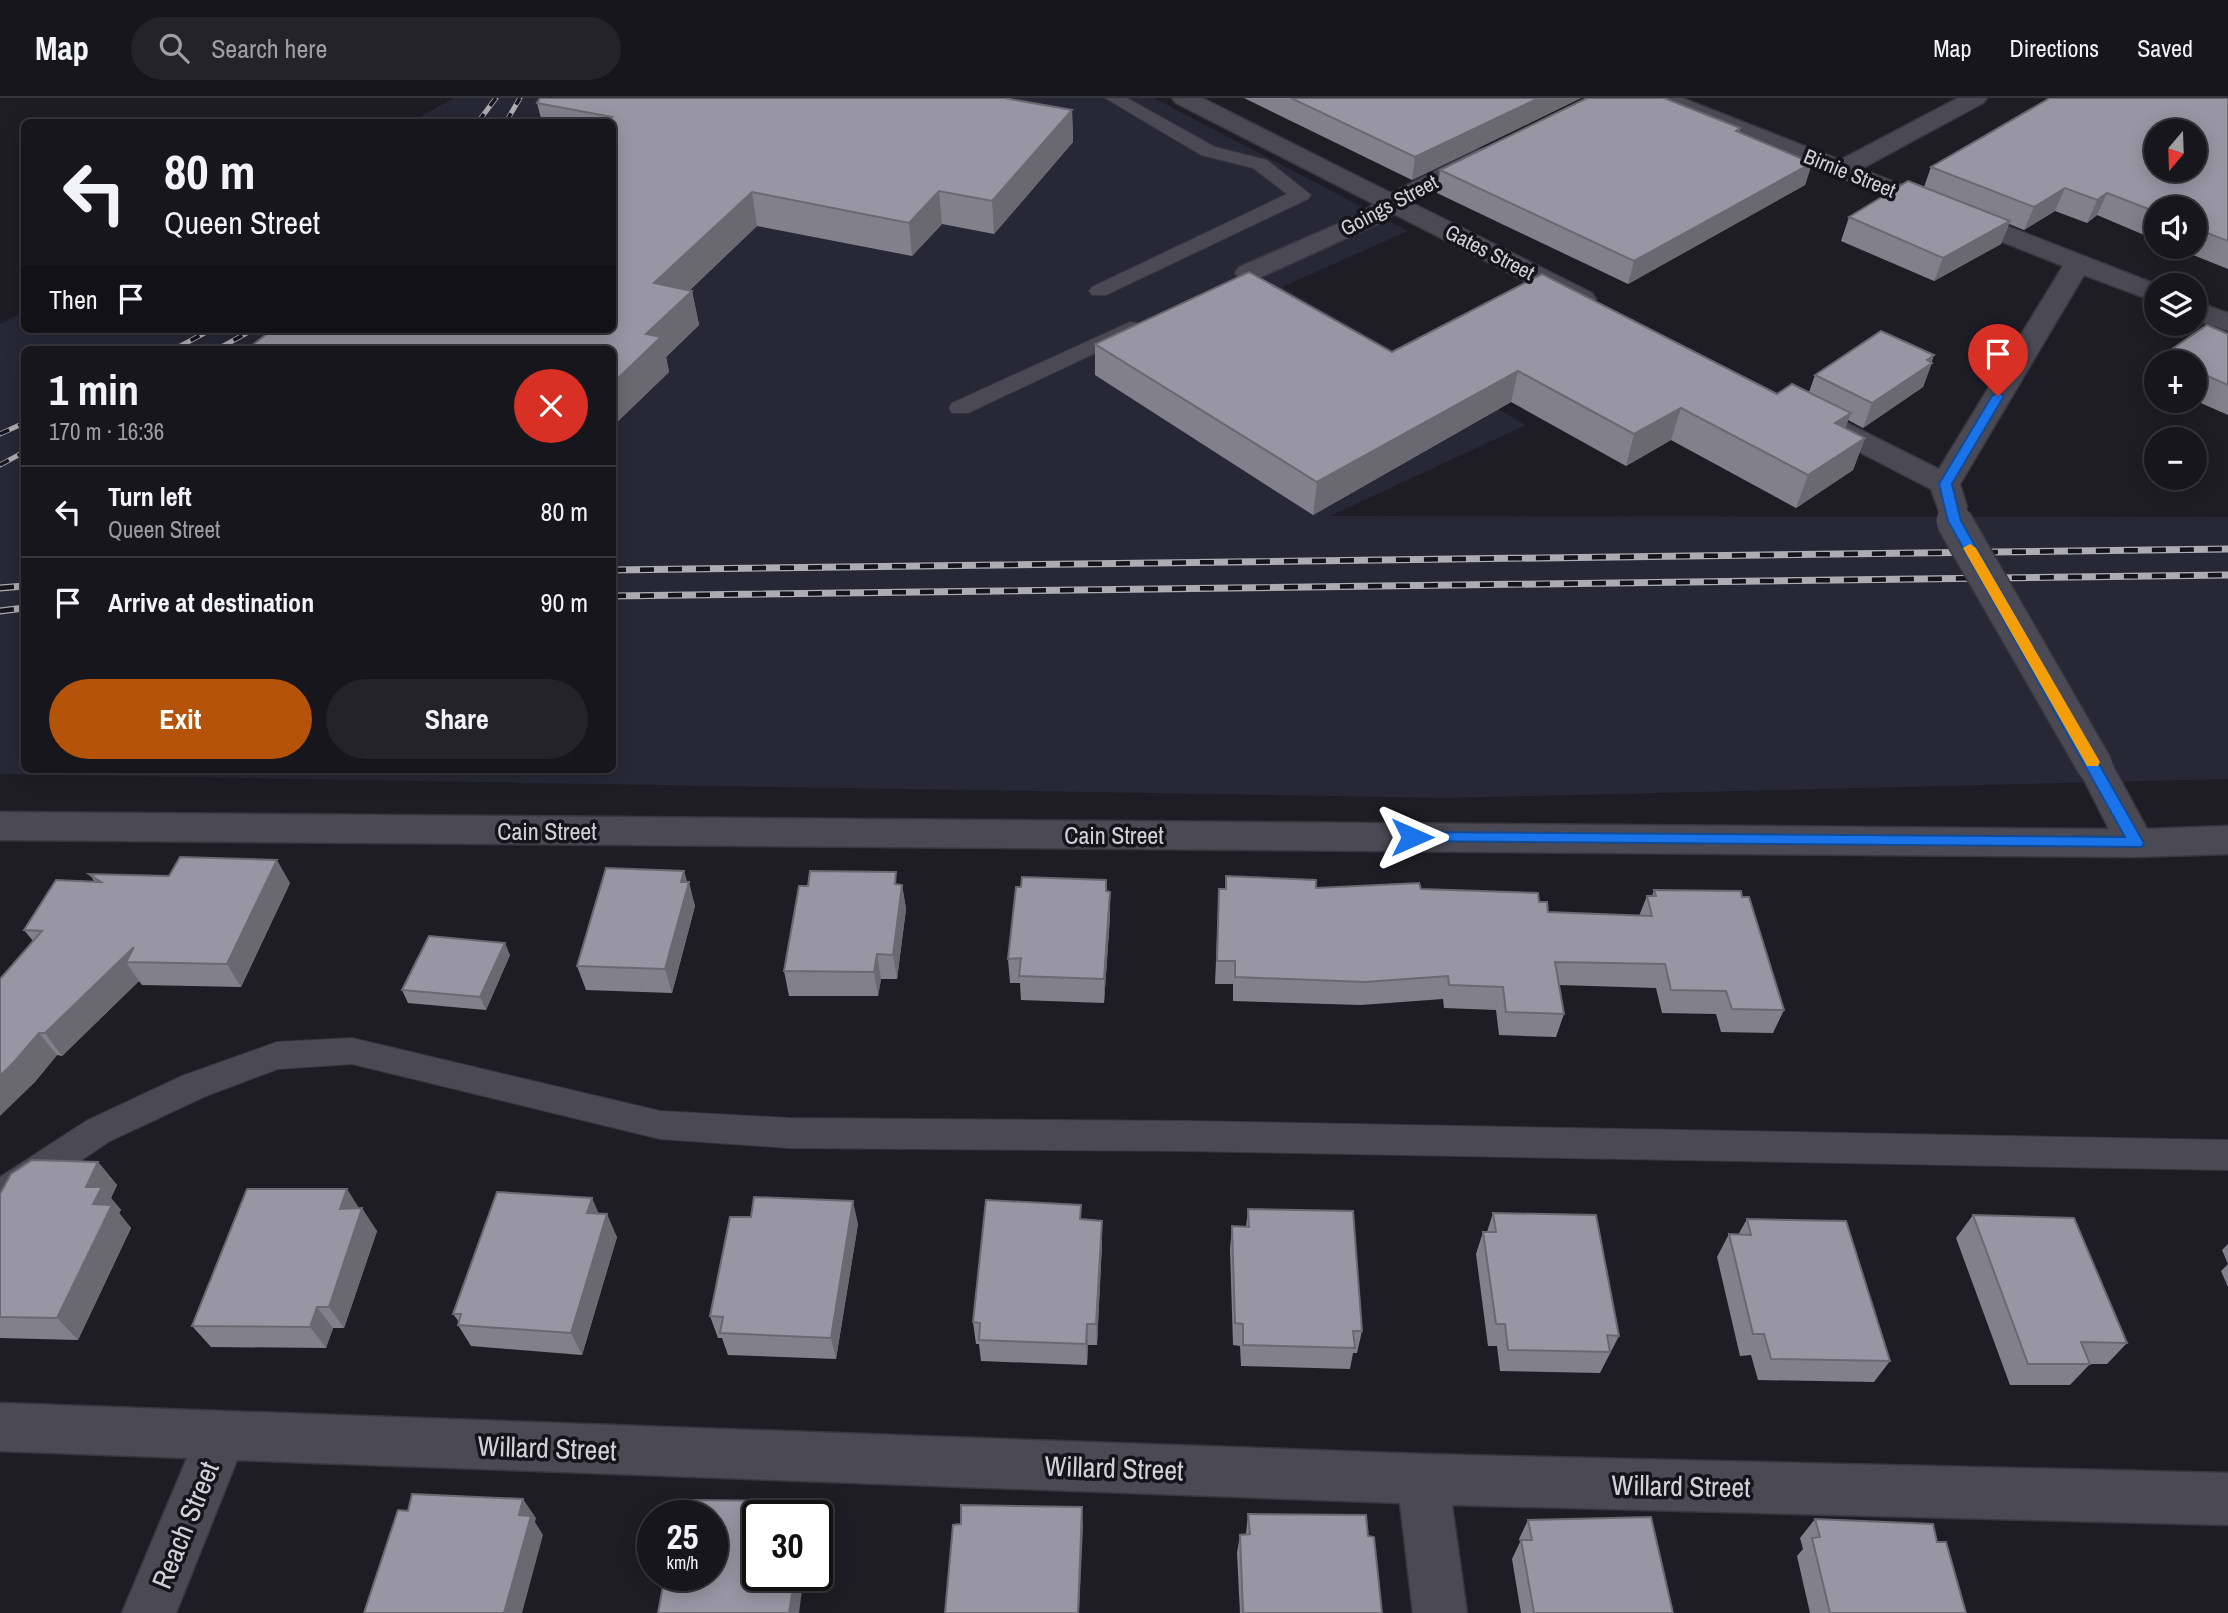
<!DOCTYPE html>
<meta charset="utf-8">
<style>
:root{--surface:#16161c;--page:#232329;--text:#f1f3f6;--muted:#9e9fa3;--line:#35353b;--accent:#b45309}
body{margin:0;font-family:"Archivo Narrow",sans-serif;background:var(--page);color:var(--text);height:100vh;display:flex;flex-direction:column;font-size:26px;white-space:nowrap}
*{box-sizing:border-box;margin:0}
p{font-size:23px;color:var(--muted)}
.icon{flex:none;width:38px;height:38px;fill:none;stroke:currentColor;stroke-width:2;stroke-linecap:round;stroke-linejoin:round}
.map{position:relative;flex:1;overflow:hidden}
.details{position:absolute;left:21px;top:248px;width:595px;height:427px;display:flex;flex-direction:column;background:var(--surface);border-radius:10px;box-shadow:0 4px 18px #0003,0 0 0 2px var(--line)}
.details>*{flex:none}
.top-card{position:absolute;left:21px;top:21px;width:595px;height:214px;border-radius:10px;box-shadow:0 4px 18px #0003,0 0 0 2px var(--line);background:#16161c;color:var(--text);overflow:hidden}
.needle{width:46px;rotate:199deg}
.controls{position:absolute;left:2144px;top:21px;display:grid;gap:14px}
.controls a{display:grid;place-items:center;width:63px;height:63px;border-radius:50%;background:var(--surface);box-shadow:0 4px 18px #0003,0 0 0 2px var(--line);font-size:35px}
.speed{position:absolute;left:637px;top:1402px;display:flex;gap:14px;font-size:35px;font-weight:700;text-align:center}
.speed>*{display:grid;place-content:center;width:91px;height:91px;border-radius:50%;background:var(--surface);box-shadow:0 4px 18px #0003,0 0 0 2px var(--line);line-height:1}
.speed small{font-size:18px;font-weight:400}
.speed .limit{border:4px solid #111;border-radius:10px;background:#fff;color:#111}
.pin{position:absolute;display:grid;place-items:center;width:60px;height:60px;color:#fff;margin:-72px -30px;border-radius:50% 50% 50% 0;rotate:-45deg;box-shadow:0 0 7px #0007}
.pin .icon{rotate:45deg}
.me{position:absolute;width:77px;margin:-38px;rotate:90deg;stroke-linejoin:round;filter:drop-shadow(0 0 5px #0008)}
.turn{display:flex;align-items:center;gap:24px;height:147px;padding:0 28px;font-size:32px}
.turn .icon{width:91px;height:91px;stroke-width:2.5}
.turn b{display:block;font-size:49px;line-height:60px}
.then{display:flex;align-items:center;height:66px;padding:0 28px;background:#0003;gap:14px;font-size:26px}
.round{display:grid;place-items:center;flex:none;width:74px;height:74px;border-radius:37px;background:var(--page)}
.overview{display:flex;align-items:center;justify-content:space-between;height:119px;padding:0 28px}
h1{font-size:42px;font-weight:700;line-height:52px}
.button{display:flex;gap:14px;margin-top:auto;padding:14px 28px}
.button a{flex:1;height:80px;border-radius:42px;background:var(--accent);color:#fff;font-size:28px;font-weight:700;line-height:80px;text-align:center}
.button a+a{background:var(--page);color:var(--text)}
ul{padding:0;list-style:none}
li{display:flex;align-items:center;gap:21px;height:91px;padding:0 28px;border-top:2px solid var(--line)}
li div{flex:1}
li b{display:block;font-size:26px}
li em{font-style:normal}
header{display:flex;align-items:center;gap:42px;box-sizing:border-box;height:98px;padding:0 35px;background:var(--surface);border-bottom:2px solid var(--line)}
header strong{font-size:33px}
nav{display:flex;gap:38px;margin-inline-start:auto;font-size:24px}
.search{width:490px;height:63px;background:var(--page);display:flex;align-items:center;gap:18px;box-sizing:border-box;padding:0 24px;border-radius:38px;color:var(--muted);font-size:26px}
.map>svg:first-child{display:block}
.built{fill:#282735;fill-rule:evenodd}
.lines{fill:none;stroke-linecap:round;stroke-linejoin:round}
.lane-casing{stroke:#38373f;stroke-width:2}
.street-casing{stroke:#38373f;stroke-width:3}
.lane{fill:#4a4954;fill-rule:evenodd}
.street{fill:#4a4954;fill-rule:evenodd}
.rail-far1-casing{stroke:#adacb3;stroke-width:5}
.rail-casing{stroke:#adacb3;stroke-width:7}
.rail-far1{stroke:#15141d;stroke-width:3.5;stroke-dasharray:10;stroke-linecap:butt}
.rail{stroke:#15141d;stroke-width:4.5;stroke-dasharray:14;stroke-linecap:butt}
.street-bridge-casing{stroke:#38373f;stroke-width:38;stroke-linecap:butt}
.street-bridge{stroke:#4a4954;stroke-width:35}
.wall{fill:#82818b}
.shaded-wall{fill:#6a6971}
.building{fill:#9796a2;stroke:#6a6971;stroke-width:2;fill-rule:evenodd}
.route{fill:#1a73e8;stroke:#114b97;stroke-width:2}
.slow{fill:#f59e0b}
.labels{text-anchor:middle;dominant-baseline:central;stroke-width:7;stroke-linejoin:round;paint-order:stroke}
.far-street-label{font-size:21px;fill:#d2d1d7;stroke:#15141d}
.street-label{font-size:24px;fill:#d2d1d7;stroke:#15141d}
.near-street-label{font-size:28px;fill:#d2d1d7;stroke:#15141d}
</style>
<header>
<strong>Map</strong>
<div class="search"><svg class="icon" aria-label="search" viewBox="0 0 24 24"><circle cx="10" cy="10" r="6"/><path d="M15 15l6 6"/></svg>Search here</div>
<nav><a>Map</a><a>Directions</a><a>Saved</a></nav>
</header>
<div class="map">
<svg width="2228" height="1515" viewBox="0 0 2228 1515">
<rect width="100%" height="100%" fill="#1e1d26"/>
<path class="built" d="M454 0H1154L1408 133 1282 189 1526 327 1330 418 2228 419V681L1448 700 0 676V226L24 214V231H612V24H411ZM24 252H612V672H24Z"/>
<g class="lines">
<g class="lane-casing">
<g id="lane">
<polygon points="1105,0 1127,0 1215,49 1267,62 1311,97 1308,101 1106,197 1092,197 1089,193 1092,189 1287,96 1253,70 1201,57"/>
<polygon points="1130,224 1138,225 1141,230 1138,235 968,315 952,315 949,310 952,305"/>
<polygon points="352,940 660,1013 789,1020 1185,1023 2228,1042 2228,1072 1185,1053 789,1050 660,1041 352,966 278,971 206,998 110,1043 12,1109 0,1113 0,1079 86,1023 182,978 277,944"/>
</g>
</g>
<g class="street-casing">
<g id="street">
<polygon points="1172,0 1202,0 1391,95 1477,52 1486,50 1495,52 1498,57 1495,62 1410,104 1592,195 1596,201 1592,207 1582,209 1572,207 1394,116 1378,126 1257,181 1248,183 1239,181 1235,175 1239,169 1360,116 1374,106 1176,5"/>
<polygon points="1649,0 1682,0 1840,62 1958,0 1987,0 1983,5 1861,71 2158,187 2156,204 2084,177 1960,386 1967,409 1962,416 1951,419 1940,416 1931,391 1807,327 1802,321 1807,315 1817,312 1827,315 1939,371 2063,168 1653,5"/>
<polygon points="2194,203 2228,215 2228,233 2194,221"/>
<polygon points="2095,655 2108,659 2147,731 2228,728 2228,756 2136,759 0,742 0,714 2109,731 2077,668 2082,659"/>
<polygon points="0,1305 1423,1356 2228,1375 2228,1427 1452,1407 1467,1515 1413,1515 1400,1405 237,1362 176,1515 122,1515 187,1360 0,1353"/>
</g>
</g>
<use href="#lane" class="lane"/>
<use href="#street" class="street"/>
<g class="rail-far1-casing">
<g id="rail-far1">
<polyline points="478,24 496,0"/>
<polyline points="506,24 520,0"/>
<polyline points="173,252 212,231"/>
<polyline points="216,252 254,231"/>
<polyline points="0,336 24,325"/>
<polyline points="0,367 24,354"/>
</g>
</g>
<g class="rail-casing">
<g id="rail">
<polyline points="612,472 2228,451"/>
<polyline points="0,490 24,488"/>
<polyline points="612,498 2228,477"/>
<polyline points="0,513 24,510"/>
</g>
</g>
<use href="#rail-far1" class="rail-far1"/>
<use href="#rail" class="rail"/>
<g class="street-bridge-casing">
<polyline id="street-bridge" points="1954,423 2095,668"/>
</g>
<use href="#street-bridge" class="street-bridge"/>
</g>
<g class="wall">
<polygon points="1244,0 1581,0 1412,82"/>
<polygon points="2228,0 2228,171 2173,149 2194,149 2194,110 2156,110 2156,142 2097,117 2087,125 2055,113 2024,132 2009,126 2001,146 1934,183 1841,143 1849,119 1924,89 1931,69"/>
<polygon points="537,5 1072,12 1073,44 994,136 942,126 912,158 757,128 690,192 692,193 699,227 666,259 669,274 612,329 612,24 542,24"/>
<polygon points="1740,30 1739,34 1812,65 1805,87 1628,186 1437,95 1440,72"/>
<polygon points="2228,236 2228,317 2194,302 2194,264 2159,264 2162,258"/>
<polygon points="1095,246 1392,254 1777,296 1809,294 1815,277 1934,257 1923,289 1863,330 1848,322 1845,330 1865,340 1853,372 1796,410 1671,342 1626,368 1511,304 1313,417 1095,277"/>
<polygon points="2156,269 2156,285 2149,282"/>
<polygon points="89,776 290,785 241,889 142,887 139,883 62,958 57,957 34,985 33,843 24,832 95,784"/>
<polygon points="687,784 695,808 672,895 586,892 577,868"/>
<polygon points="898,786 902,787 906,811 897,881 881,881 878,898 789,898 784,873"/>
<polygon points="1316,790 1421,791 1539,804 1548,814 1639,818 1647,798 1652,798 1654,792 1742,799 1784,912 1773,935 1721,934 1716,916 1662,915 1656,890 1559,887 1564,916 1556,939 1499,937 1496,912 1444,910 1443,901 1361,907 1233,903 1233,886 1215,886 1219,791"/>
<polygon points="1106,793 1110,794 1110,818 1104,905 1021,902 1020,885 1010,885 1008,861"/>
<polygon points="510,857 486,912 408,905 402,892"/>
<polygon points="98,1064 117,1087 111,1100 121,1112 119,1115 131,1130 78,1242 0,1240 0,1096"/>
<polygon points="359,1110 377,1133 344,1230 333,1230 326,1250 211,1249 192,1228"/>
<polygon points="1248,1111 1362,1233 1357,1255 1353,1255 1350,1271 1241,1268 1240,1248 1233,1247 1230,1151 1232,1128 1246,1129"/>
<polygon points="1493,1115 1619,1238 1600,1275 1500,1273 1497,1248 1488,1248 1476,1156 1483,1134 1487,1134"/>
<polygon points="599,1116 617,1139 582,1257 471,1248 458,1227 459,1224 453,1216"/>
<polygon points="1973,1117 2127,1245 2107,1266 2090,1266 2070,1287 2010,1287 1956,1140"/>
<polygon points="751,1119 858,1126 836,1261 728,1257 722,1240 718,1240 710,1218"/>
<polygon points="1747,1121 1890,1263 1874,1284 1758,1282 1751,1257 1740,1258 1717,1159 1729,1136 1738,1137"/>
<polygon points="1102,1123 1102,1145 1097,1247 1088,1247 1087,1267 981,1263 979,1246 976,1246 973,1224"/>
<polygon points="2228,1146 2228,1189 2221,1173 2228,1166 2222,1152"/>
<polygon points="1248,1416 1368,1438 1382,1515 1240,1515 1237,1455 1240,1437 1246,1436"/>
<polygon points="1815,1421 1937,1444 1966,1515 1810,1515 1797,1458 1803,1451 1800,1440"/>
<polygon points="1528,1422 1673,1515 1521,1515 1512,1461 1520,1444 1519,1441"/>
</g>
<g class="shaded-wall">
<polygon points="1539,0 1581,0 1412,82 1415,59"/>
<polygon points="1072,12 1073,44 994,136 992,103"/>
<polygon points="1812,65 1805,87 1628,186 1634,163"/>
<polygon points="2065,90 2055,113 2024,132 2034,109"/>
<polygon points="939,93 942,126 912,158 909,125"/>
<polygon points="752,94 757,128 661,219 654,185"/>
<polygon points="2107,95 2097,117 2087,125 2097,102"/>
<polygon points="2010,123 2001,146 1934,183 1943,160"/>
<polygon points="692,193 699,227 666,259 669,274 612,329 612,286 646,236"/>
<polygon points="1934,257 1930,266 1932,265 1923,289 1863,330 1872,305"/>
<polygon points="1518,273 1511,304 1313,417 1317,384"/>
<polygon points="1681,310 1671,342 1626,368 1634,336"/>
<polygon points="1851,315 1839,347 1835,325"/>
<polygon points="1865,340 1853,372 1796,410 1808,377"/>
<polygon points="277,762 290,785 241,889 227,866"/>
<polygon points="684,773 688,786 689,784 695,808 672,895 665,871"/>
<polygon points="902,787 906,811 897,881 893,857"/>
<polygon points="1110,794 1110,818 1104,905 1104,881"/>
<polygon points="505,845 510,857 486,912 480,899"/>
<polygon points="134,849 126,864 139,883 62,958 45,935"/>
<polygon points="877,856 881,881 878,898 874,874"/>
<polygon points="39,935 57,957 34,985 0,1018 0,978"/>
<polygon points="98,1064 117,1087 111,1100 121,1112 119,1115 131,1130 78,1242 57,1220 93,1106 86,1089"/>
<polygon points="347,1091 361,1113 362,1110 377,1133 344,1230 329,1209 340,1111"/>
<polygon points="592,1100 602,1123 587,1115"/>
<polygon points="853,1103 858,1126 836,1261 831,1240"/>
<polygon points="607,1116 617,1139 582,1257 571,1235"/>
<polygon points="1102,1123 1102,1145 1097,1247 1096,1226"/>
<polygon points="317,1209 333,1230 326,1250 310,1229"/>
<polygon points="1087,1226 1088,1247 1087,1267 1086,1246"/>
<polygon points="523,1401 536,1420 535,1424 543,1437 522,1515 504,1515 519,1417"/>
<polygon points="800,1403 805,1418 798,1418"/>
<polygon points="1082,1409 1083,1429 1079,1515 1078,1515"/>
<polygon points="795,1477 804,1477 799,1515 789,1515"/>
</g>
<g class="building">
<polygon points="540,0 1004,0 1072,12 992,103 939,93 909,125 752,94 654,185 692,193 646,236 661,239 612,286 612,252 246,252 273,231 612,231 612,24 604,24 612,19 537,5"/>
<polygon points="1291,0 1539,0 1415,59"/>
<polygon points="1587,0 1664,0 1740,30 1736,33 1812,65 1634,163 1440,72"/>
<path d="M2050 0H2228V143L2194 130V110H2156V114L2107 95 2097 102 2065 90 2034 109 1931 69ZM2156 33H2194V72H2156Z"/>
<polygon points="1908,83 2010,123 1943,160 1849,119"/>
<polygon points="1249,174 1392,254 1542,176 1777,296 1792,286 1851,315 1835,325 1865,340 1808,377 1681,310 1634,336 1518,273 1317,384 1095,246"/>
<polygon points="2207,227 2228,236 2228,287 2194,272 2194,264 2176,264 2162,258"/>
<polygon points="1881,233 1934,257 1927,262 1932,265 1872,305 1815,277"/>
<polygon points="180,759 277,762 227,866 126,864 134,849 45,935 39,935 15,963 0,978 0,881 42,833 24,832 56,782 101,784 89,776 169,778"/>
<polygon points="606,770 684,773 681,784 689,784 665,871 577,868"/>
<polygon points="810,773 896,774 895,786 902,787 893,857 877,856 874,874 784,873 799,788 808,788"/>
<polygon points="1226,778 1316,782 1316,790 1419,785 1421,791 1538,795 1539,804 1547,804 1548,814 1652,818 1647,798 1656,798 1654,792 1741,793 1742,799 1749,799 1784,912 1732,911 1726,893 1671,892 1665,866 1555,864 1564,916 1506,914 1503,889 1449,887 1448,878 1365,884 1235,879 1235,863 1217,863 1219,791 1226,791"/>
<polygon points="1022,779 1106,782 1106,793 1110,794 1104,881 1019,878 1021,860 1008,861 1016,789 1021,789"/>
<polygon points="429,838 505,845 480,899 402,892"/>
<polygon points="32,1062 98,1064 86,1089 102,1089 93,1106 112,1107 57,1220 0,1219 0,1096 11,1076"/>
<polygon points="247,1091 347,1091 340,1111 362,1110 329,1209 317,1209 310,1229 192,1228"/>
<polygon points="497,1094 592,1100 587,1115 607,1116 571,1235 458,1227 461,1216 453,1216"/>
<polygon points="754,1099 853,1103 831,1240 720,1235 723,1219 710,1218 730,1119 751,1119"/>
<polygon points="986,1102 1081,1107 1080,1121 1102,1123 1096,1226 1087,1226 1086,1246 979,1242 980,1225 973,1224"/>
<polygon points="1248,1111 1353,1113 1362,1233 1353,1233 1355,1250 1243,1247 1243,1226 1235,1225 1232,1128 1249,1129"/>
<polygon points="1493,1115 1596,1117 1619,1238 1607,1237 1610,1254 1508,1252 1505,1226 1496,1226 1483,1134 1496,1134"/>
<polygon points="1973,1117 2074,1120 2127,1245 2081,1244 2090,1266 2028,1266"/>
<polygon points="1747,1121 1846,1123 1890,1263 1771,1261 1764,1236 1753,1236 1729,1136 1751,1137"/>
<polygon points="412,1396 523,1401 519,1417 531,1418 504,1515 364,1515 398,1412 408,1413"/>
<polygon points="686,1402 800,1403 798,1418 758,1418 758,1477 795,1477 789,1515 658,1515 665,1477 712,1477 712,1418 684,1418"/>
<polygon points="961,1407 1082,1409 1078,1515 945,1515 953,1427 961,1426"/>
<polygon points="1248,1416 1366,1417 1368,1438 1374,1439 1382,1515 1243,1515 1240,1437 1250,1436"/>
<polygon points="1651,1419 1673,1515 1534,1515 1521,1442 1532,1442 1528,1422"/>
<polygon points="1815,1421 1933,1426 1937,1444 1946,1444 1966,1515 1830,1515 1812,1440 1820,1439"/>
</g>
<polygon class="route" points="1998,294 2004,298 1952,386 1961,423 2144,745 2142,749 1407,743 1404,739 1407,735 1412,734 2125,739 1948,423 1939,386 1992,298"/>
<polygon class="slow" points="1970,446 1976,450 2100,664 2098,668 2087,668 2085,664 1963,450"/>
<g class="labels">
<g class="far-street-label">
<text transform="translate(1850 75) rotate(22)">Birnie Street</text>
<text transform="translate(1389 107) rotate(-28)">Goings Street</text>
<text transform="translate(1490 154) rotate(27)">Gates Street</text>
</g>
<g class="street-label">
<text x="547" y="733">Cain Street</text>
<text x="1114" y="737">Cain Street</text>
</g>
<g class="near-street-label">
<text transform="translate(547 1350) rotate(2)">Willard Street</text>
<text transform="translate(1114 1370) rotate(2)">Willard Street</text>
<text transform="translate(1681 1388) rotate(1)">Willard Street</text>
<text transform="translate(185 1427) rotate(-68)">Reach Street</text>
</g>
</g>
</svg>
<div class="controls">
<a><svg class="needle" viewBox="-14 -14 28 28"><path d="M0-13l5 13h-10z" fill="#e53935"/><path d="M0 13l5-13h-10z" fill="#9e9fa3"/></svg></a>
<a><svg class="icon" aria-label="sound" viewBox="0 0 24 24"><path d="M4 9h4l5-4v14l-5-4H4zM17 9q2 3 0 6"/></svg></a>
<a><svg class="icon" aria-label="layers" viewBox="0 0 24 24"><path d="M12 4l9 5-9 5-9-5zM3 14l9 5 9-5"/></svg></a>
<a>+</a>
<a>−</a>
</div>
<div class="speed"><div>25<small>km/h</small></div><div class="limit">30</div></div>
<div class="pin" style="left:1998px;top:298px;background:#d93025"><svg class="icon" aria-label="arrive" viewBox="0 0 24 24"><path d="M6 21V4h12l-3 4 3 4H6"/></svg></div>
<svg class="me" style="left:1412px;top:739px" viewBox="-20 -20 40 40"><path d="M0-17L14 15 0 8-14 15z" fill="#1a73e8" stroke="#fff" stroke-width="4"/></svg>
<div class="top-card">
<div class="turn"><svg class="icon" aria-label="left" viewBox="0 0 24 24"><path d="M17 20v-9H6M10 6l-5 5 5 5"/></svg><div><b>80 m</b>Queen Street</div></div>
<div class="then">Then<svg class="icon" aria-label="arrive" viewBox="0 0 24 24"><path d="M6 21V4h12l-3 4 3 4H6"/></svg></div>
</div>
<section class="details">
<div class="overview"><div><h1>1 min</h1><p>170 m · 16:36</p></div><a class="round" style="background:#d93025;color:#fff"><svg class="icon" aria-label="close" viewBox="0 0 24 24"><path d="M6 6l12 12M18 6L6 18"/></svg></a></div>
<ul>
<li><svg class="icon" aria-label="left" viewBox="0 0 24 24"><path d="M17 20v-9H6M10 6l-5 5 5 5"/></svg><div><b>Turn left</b><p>Queen Street</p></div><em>80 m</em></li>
<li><svg class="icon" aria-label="arrive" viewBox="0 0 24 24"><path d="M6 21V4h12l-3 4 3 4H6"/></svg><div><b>Arrive at destination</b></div><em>90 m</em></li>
</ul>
<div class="button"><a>Exit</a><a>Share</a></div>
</section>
</div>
